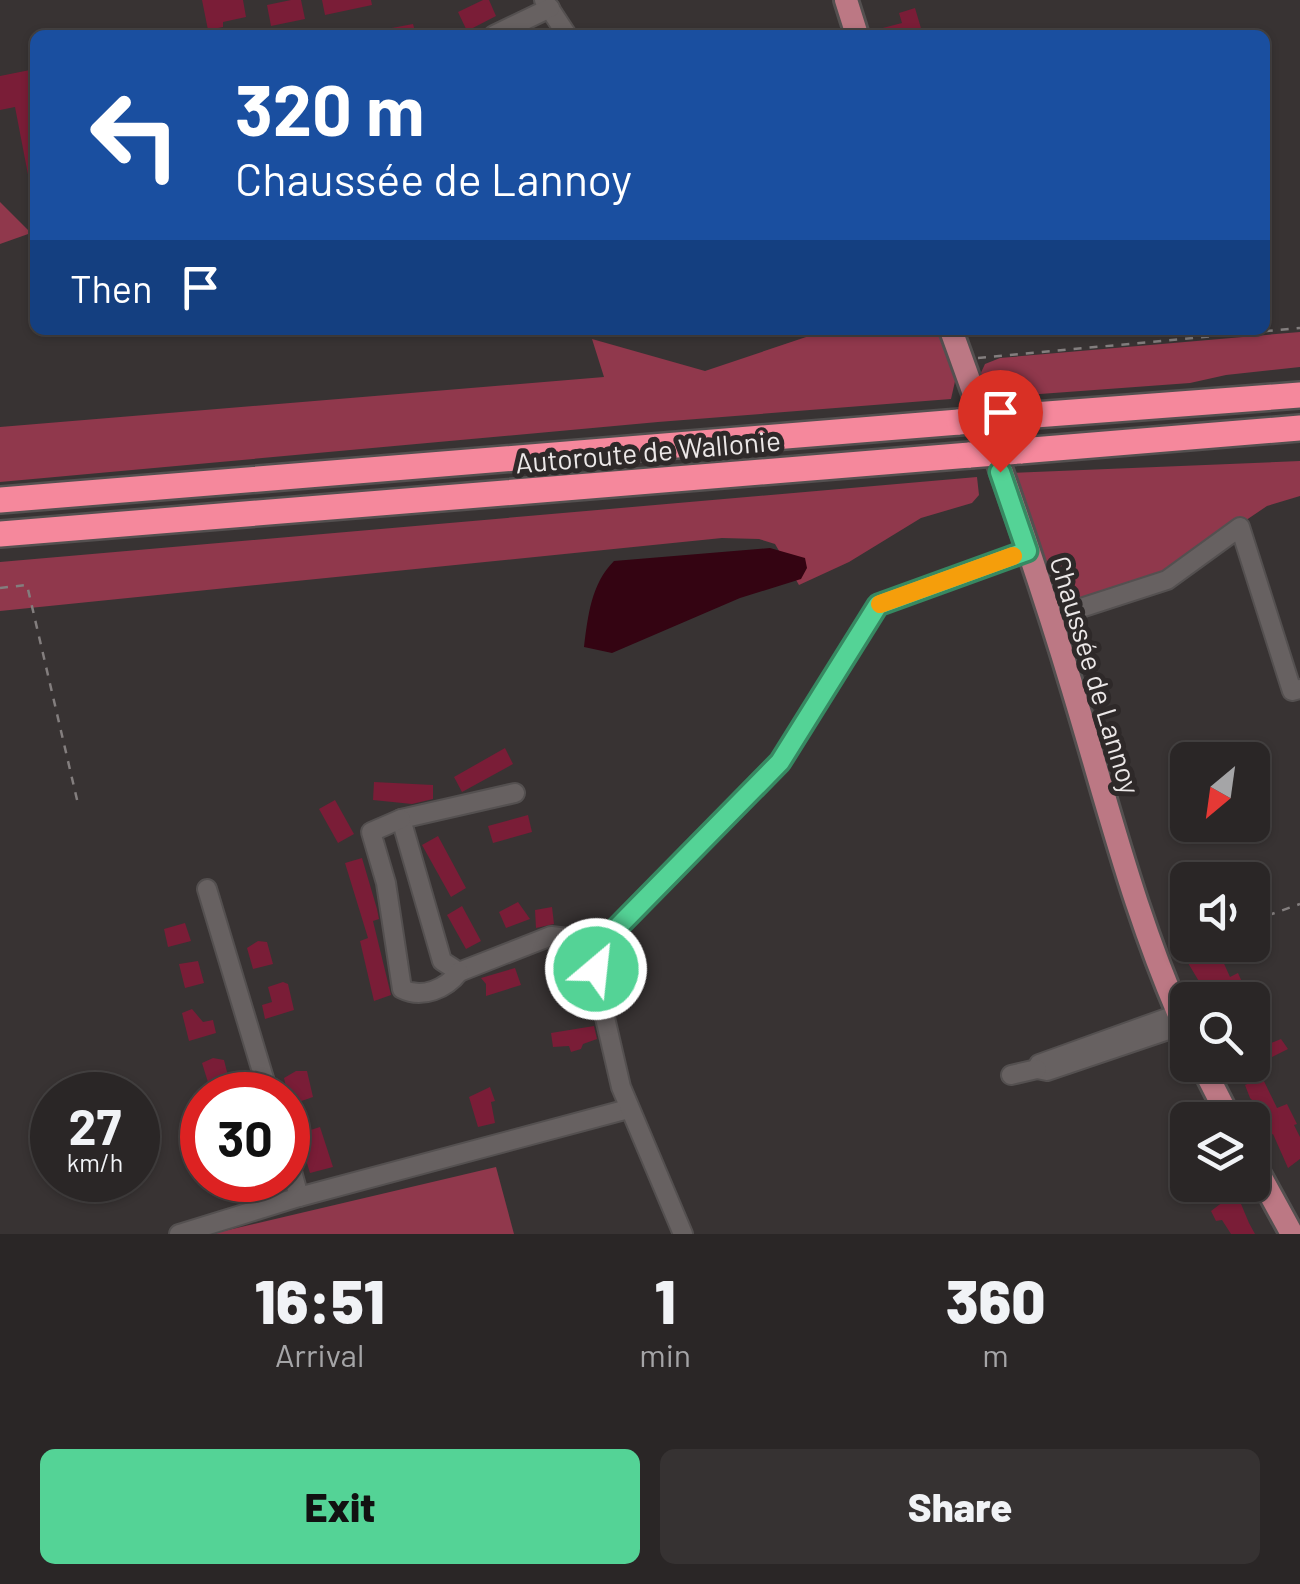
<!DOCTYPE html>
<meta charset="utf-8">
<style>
:root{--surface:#2a2626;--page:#363232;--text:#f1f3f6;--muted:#a5a5a7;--line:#464343;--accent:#54d396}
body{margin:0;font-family:Barlow,sans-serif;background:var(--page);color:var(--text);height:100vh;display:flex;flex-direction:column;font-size:38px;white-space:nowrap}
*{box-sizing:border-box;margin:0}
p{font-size:32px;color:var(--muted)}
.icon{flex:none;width:55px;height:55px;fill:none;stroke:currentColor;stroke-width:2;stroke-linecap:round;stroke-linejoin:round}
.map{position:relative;height:1234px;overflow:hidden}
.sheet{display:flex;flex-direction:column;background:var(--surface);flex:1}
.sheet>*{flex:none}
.top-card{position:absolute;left:30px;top:30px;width:1240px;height:305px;border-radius:15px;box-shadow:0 2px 8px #0004,0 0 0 2px var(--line);background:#1a4fa0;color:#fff;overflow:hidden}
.needle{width:65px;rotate:209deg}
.fabs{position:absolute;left:1170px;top:742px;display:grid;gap:20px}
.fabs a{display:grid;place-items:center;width:100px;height:100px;border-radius:15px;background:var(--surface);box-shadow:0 2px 8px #0004,0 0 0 2px var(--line);font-size:50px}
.speed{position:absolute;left:30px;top:1072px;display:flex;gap:20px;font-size:50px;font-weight:700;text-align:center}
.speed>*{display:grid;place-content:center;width:130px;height:130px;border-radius:50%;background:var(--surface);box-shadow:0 2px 8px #0004,0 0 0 2px var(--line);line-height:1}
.speed small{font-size:25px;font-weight:400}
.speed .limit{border:15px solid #d22;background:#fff;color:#111}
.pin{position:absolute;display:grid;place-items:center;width:85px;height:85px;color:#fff;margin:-102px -42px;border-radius:50% 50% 50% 0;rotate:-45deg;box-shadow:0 0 10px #0007}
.pin .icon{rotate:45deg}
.me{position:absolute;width:110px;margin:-55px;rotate:28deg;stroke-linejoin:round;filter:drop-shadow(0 0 8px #0008)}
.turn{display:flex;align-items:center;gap:35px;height:210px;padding:0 40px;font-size:45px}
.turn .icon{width:130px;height:130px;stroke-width:2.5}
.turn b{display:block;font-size:70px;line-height:85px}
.then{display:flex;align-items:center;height:95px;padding:0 40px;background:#0003;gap:20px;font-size:38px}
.eta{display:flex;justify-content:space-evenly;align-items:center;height:170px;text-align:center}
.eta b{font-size:60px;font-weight:800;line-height:70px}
.button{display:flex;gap:20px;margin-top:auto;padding:20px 40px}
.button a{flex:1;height:115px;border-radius:15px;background:var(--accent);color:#111;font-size:40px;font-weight:800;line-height:115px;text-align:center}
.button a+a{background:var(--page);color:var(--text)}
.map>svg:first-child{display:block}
.green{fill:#90384c}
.water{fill:#340412}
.building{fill:#7a1d37}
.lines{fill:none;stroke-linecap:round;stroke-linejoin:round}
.minor-casing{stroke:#545050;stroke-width:22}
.major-casing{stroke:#545050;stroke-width:28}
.highway-casing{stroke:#545050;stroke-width:30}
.path{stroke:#837e7e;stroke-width:2.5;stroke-dasharray:8 8;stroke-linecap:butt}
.minor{stroke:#676161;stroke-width:18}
.major{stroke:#bc7884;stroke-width:22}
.highway{stroke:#f5889c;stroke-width:25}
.highway-bridge-casing{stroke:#545050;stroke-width:30;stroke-linecap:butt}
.highway-bridge{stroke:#f5889c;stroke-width:25}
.route-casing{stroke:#378962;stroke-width:25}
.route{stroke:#54d396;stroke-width:18}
.slow{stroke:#f59e0b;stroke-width:18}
.labels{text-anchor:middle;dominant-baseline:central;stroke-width:10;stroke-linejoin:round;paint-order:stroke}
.street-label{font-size:28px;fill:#ece8e8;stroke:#2e2929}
</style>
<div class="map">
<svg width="1300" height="1234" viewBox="0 0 1300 1234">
<rect width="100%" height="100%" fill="#383333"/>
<g class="green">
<polygon points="0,202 31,233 0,244"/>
<polygon points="827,330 939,330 956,377 951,399 658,422 0,482 0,427 604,377 592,339 705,371"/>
<polygon points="1300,332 1300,367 1226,375 1190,383 986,398 978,379 985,364 1000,358"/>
<polygon points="1300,461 1300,496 1267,506 1165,575 1078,606 1058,605 1027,507 1013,473"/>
<polygon points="977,477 979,495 972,503 921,518 849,562 799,585 775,544 759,539 722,538 0,611 0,562"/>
<polygon points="496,1167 514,1234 211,1234"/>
</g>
<path class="water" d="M770 548 805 558 807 568 801 579 740 598 612 653 584 647C588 616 591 584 614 561Z"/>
<g class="building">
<polygon points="202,0 243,0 246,17 223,22 223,27 208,30"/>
<polygon points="291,0 301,0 305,19 271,26 267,5"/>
<polygon points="322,0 371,0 372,5 325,15"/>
<polygon points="483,0 489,0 496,16 467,31 458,12"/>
<polygon points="915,8 923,35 872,35 871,31 902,23 899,13"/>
<polygon points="413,24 416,35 382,35 381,30"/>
<polygon points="35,69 35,185 30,185 15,107 0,110 0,76"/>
<polygon points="505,748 513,764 462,792 454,777"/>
<polygon points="374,782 433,785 433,799 412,804 373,800"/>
<polygon points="335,800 354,834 338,843 319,809"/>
<polygon points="528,815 532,832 493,843 488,826"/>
<polygon points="438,836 466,888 451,897 422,845"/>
<polygon points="362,858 377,909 379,919 373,921 391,995 374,1001 360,941 368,938 345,863"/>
<polygon points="518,902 530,919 506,928 499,912"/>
<polygon points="462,906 481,941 466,949 447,915"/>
<polygon points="552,907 554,924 536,928 535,910"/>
<polygon points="185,923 191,941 168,947 164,929"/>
<polygon points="258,941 267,942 273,964 253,969 247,948"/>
<polygon points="615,948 638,951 638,961 611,959"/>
<polygon points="1217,948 1230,977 1238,973 1245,989 1216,1000 1206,1000 1201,989 1203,988 1188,963"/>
<polygon points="198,961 204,983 185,988 179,964"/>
<polygon points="515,968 521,985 486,996 486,984 481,978"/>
<polygon points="283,982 288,984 294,1010 265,1019 262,1005 272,1002 268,987"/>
<polygon points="192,1009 203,1022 213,1020 216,1033 189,1041 182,1013"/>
<polygon points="594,1026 597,1039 583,1044 581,1049 571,1052 569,1046 553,1047 551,1033"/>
<polygon points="1252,1030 1264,1046 1281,1039 1288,1049 1252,1067"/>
<polygon points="213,1058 224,1060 232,1092 212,1095 202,1063"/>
<polygon points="296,1071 307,1071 313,1097 290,1105 284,1078"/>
<polygon points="1262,1077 1277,1108 1287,1104 1297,1124 1294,1125 1300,1137 1300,1159 1288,1168 1273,1134 1269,1136 1260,1115 1265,1113 1250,1098 1245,1085"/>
<polygon points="490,1087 495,1101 491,1102 495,1123 478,1127 469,1097"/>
<polygon points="320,1127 333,1167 310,1173 298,1134"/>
<polygon points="1236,1192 1249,1223 1255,1234 1231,1234 1222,1220 1216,1221 1211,1211"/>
</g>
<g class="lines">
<g class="minor-casing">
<g id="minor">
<polyline points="544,0 567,35"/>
<polyline points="494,35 550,8"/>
<polyline points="1050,618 1167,580 1240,527 1292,691 1300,689"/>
<polyline points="515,793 401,819 442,961 459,972 551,936 603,942"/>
<path d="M401 819 371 832 386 883 402 989C422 999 446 989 459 972"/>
<polyline points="207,889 269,1095"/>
<polyline points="1178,1014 1039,1064 1037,1069 1047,1071 1183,1025"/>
<polyline points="1011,1075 1037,1069"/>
<polyline points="288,1157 299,1197"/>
<polyline points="179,1234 299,1197 628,1109"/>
<polyline points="683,1234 621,1087 597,983 595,969 603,942 780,762 878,605 1027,551"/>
</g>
</g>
<g class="major-casing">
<g id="major">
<polyline points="846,0 857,35"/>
<path d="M951 330C994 449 1037 569 1073 690 1109 809 1136 921 1188 1035"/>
<polyline points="1202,1065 1230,1120"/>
<polyline points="1252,1161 1292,1234"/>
</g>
</g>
<g class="highway-casing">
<g id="highway">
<polyline points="1008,417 1300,395"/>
<polyline points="1020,451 1300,428"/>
<polyline points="0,500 959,422"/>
<polyline points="0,534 970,455"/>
</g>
</g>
<g class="path">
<polyline points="978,358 1300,328"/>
<polyline points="0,588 27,585 78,804"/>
<polyline points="1252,921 1300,904"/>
<polyline points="1174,950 1188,945"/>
</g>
<use href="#minor" class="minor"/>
<use href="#major" class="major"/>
<use href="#highway" class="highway"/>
<g class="highway-bridge-casing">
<g id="highway-bridge">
<polyline points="959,422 1008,417"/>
<polyline points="970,455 1020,451"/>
</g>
</g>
<use href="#highway-bridge" class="highway-bridge"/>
</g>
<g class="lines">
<g class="route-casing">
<polyline id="route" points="596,969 603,942 780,762 878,605 1027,551 1000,472"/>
</g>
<use href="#route" class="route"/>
<polyline class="slow" points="880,604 1013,556"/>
</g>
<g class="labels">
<g class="street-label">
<text transform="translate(648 451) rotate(-5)">Autoroute de Wallonie</text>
<text transform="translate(1096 675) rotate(73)">Chaussée de Lannoy</text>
</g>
</g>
</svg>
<div class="fabs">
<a><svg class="needle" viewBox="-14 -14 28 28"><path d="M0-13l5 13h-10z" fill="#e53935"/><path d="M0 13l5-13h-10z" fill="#a5a5a7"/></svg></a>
<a><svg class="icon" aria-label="sound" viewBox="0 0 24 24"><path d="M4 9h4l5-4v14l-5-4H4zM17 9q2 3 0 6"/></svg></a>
<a><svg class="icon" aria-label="search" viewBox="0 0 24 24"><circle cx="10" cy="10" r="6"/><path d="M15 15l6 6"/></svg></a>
<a><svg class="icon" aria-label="layers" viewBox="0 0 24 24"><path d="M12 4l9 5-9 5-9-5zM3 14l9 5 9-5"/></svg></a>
</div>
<div class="speed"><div>27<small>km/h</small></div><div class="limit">30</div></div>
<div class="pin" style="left:1000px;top:472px;background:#d93025"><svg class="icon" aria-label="arrive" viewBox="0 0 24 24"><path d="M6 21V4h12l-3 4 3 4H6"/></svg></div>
<svg class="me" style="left:596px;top:969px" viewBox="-20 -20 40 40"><circle r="17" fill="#54d396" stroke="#fff" stroke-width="3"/><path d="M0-11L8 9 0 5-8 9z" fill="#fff"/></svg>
<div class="top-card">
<div class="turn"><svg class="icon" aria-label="left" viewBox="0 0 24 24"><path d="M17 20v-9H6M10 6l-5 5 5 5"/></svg><div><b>320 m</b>Chaussée de Lannoy</div></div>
<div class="then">Then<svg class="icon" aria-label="arrive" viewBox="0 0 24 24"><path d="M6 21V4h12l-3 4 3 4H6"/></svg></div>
</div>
</div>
<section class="sheet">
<div class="eta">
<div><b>16:51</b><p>Arrival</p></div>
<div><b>1</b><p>min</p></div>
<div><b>360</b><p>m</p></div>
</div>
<div class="button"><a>Exit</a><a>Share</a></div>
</section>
